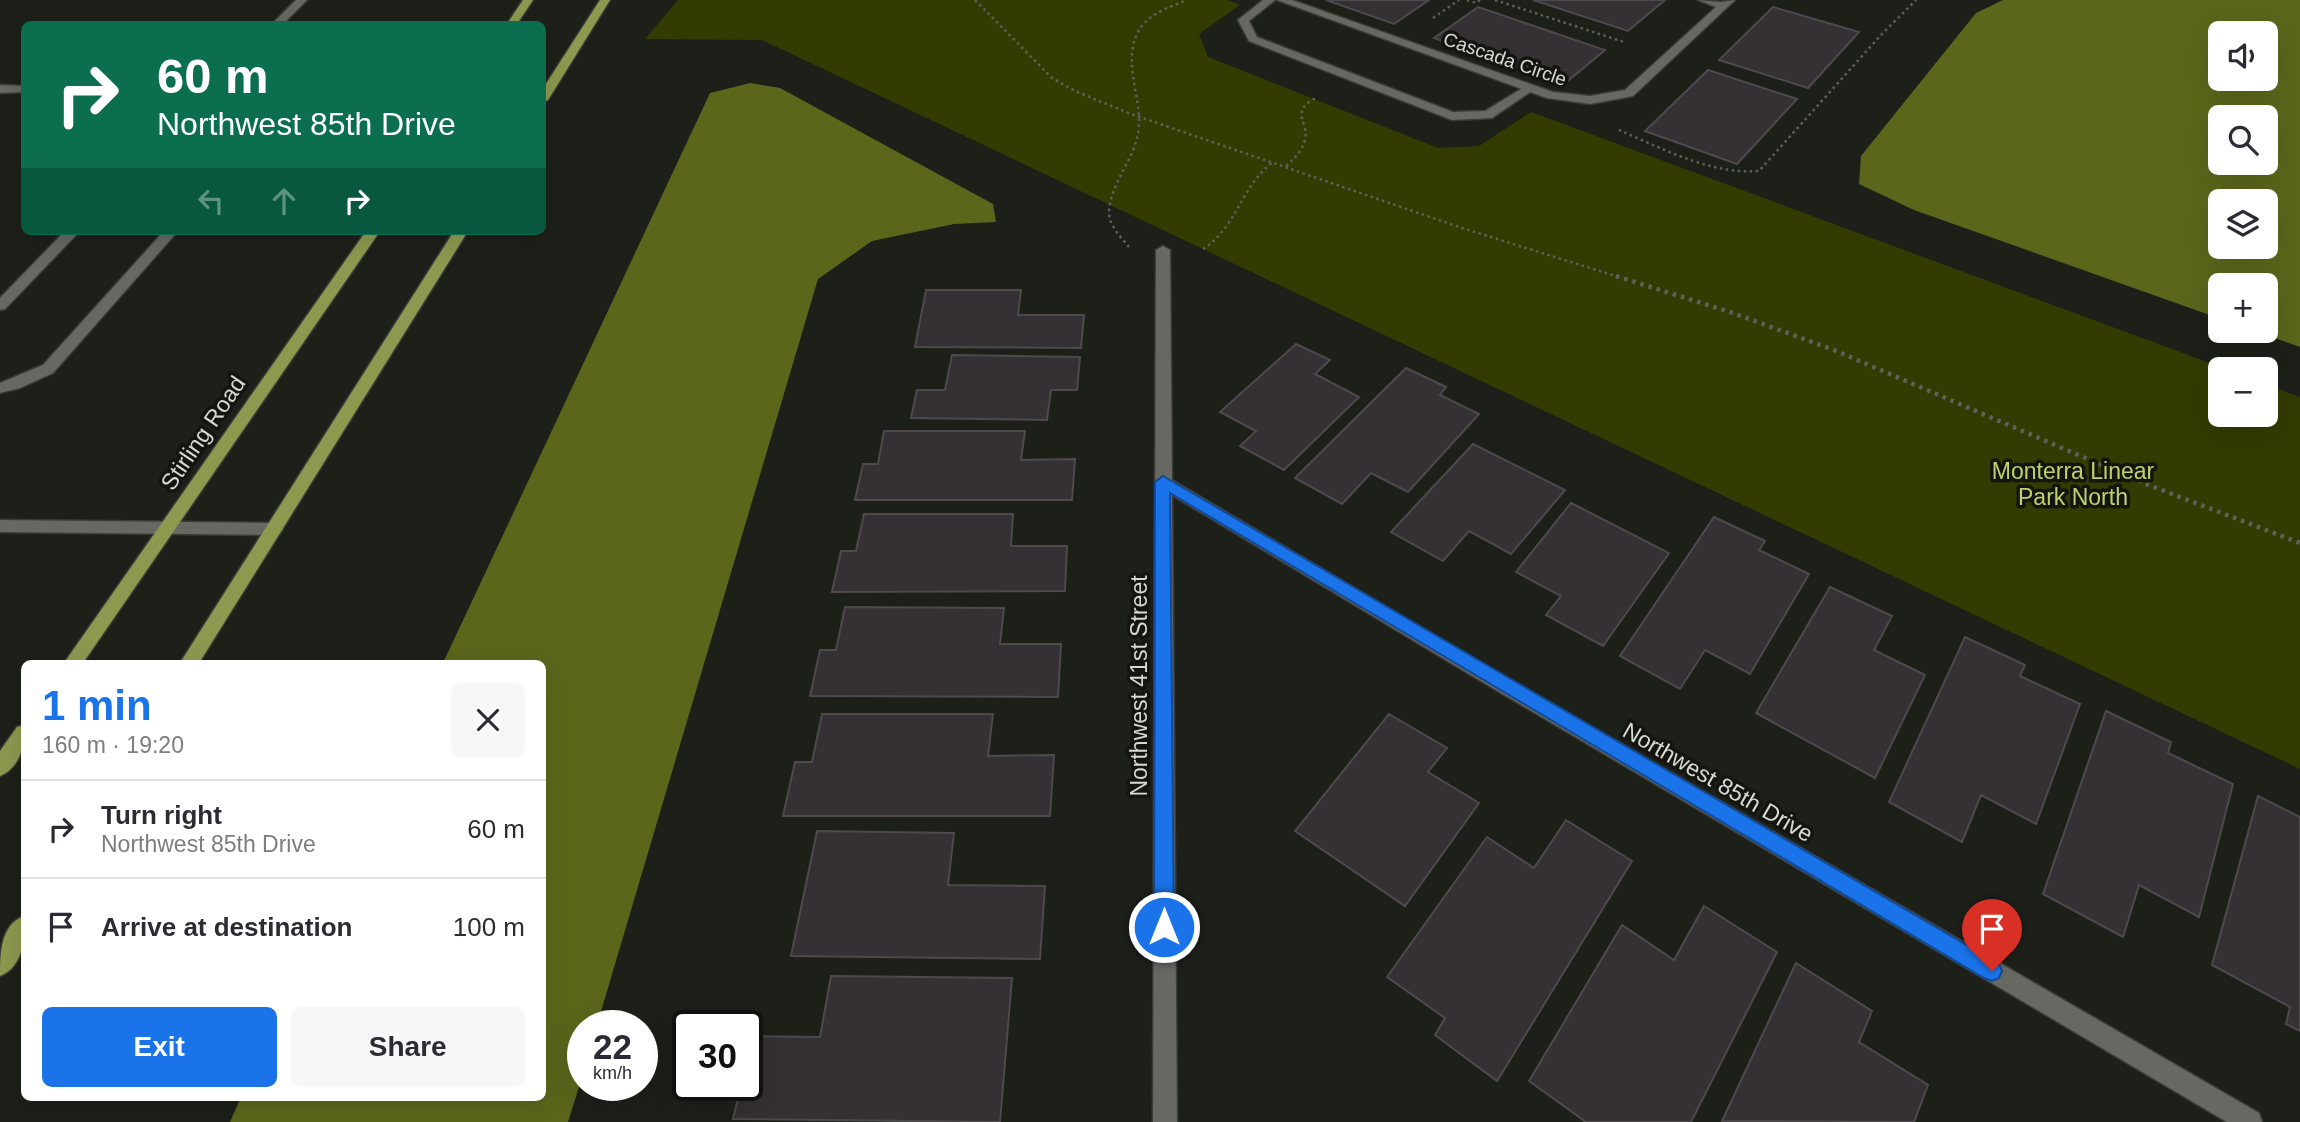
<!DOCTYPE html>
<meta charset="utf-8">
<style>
:root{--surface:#fff;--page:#f7f7f7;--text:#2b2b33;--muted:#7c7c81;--line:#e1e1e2;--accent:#1a73e8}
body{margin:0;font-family:Helvetica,sans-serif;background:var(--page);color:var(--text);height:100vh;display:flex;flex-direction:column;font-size:26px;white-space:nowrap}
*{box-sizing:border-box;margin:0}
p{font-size:23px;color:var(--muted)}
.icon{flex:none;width:38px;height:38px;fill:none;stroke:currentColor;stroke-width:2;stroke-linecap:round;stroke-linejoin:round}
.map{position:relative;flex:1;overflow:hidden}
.panel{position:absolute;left:21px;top:660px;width:525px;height:441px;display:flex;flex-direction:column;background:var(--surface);border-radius:10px;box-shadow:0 7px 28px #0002}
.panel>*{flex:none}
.guide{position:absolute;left:21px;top:21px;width:525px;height:214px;border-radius:10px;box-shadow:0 7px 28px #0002;background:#0b6e4f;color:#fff;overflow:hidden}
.controls{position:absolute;left:2208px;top:21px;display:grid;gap:14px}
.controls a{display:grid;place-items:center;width:70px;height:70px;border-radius:10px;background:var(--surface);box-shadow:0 7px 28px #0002;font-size:35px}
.speed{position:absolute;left:567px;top:1010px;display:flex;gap:14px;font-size:35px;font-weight:700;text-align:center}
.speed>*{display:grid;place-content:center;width:91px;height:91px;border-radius:50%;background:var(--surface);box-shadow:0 7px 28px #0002;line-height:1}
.speed small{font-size:18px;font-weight:400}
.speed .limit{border:4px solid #111;border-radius:10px;background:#fff;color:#111}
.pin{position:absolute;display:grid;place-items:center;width:60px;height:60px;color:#fff;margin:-72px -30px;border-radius:50% 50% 50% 0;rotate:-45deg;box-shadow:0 0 7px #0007}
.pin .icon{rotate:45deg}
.me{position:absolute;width:77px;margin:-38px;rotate:0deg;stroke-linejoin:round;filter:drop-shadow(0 0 5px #0008)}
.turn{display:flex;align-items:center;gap:24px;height:147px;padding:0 21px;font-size:32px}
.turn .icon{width:91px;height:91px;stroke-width:2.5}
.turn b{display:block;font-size:49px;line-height:60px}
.lanes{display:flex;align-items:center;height:66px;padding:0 21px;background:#0003;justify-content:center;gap:35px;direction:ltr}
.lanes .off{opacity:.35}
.round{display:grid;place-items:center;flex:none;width:74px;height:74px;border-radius:10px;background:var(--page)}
.head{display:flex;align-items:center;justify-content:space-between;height:119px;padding:0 21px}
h1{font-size:42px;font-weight:600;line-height:52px;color:var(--accent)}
.action{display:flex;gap:14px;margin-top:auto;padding:14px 21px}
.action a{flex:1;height:80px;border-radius:10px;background:var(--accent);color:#fff;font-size:28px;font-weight:600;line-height:80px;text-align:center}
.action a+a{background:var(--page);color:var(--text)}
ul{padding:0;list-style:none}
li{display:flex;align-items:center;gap:21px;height:98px;padding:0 21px;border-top:2px solid var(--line)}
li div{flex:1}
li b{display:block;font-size:26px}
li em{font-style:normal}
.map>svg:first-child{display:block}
.green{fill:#333b01}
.water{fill:#5b661b;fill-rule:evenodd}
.building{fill:#343034;stroke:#4d494d;stroke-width:2}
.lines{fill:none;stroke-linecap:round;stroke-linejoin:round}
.service-casing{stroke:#3a3b37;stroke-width:3}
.minor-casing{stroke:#3a3b37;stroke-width:3}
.primary-casing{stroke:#3a3b37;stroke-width:3}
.path-far1{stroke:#5e605a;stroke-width:2.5;stroke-dasharray:2.5 3.5;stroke-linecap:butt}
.path{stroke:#5e605a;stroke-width:4.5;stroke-dasharray:3.5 5;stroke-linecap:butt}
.service{fill:#676862;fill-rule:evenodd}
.minor{fill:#676862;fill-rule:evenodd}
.primary{fill:#8d994f;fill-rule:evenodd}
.route{fill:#1a73e8;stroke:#114b97;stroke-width:2}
.labels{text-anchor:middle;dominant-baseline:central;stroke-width:7;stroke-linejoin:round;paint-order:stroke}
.far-street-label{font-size:19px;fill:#d8d9d5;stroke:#141510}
.street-label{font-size:23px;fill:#d8d9d5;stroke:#141510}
.park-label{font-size:23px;fill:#bed16c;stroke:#141510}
</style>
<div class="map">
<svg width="2300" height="1122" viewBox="0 0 2300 1122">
<rect width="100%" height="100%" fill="#1d1f19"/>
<polygon class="green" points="678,0 1227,0 1240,5 1199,34 1208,57 1438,148 1479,146 1531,112 2226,369 2221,369 2221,415 2266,415 2266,384 2300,397 2300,769 762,40 645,39"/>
<g class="water">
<path d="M2003 0H2300V347L2255 331H2266V285H2221V319L1914 210 1859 184 1861 156 1976 13ZM2221 33H2266V79H2221ZM2221 117H2266V163H2221ZM2221 201H2266V247H2221Z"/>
<polygon points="750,83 780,88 993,204 996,222 954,224 872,241 818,279 597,1025 583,1026 583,1074 568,1122 230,1122 241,1097 542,1097 542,663 443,663 710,93"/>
</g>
<g class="building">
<polygon points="1326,0 1429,0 1394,24"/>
<polygon points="1533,0 1665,0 1628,31"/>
<polygon points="1478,7 1605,50 1564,84 1434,38"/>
<polygon points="1773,7 1859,32 1808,88 1719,60"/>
<polygon points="1708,70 1797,99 1737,164 1645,131"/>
<polygon points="926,290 1021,290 1018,315 1084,315 1081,348 915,347"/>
<polygon points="1296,344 1330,360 1315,374 1359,397 1284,470 1240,446 1256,431 1220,412"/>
<polygon points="952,355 1080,357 1077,390 1051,390 1047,420 911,418 917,390 945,390"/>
<polygon points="1406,368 1446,387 1440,395 1479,414 1408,492 1371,473 1342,504 1295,478"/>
<polygon points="884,431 1025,431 1021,460 1075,459 1072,500 855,500 863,464 878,464"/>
<polygon points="1473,444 1565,490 1511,554 1469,531 1443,561 1391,532"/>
<polygon points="1571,503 1669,553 1603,646 1546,615 1561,596 1516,572"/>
<polygon points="864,514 1013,514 1011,546 1067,546 1065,591 832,592 841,551 856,551"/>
<polygon points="1714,517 1765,541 1759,550 1809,574 1750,674 1705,650 1680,689 1620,656"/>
<polygon points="1830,587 1892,616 1874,650 1925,675 1875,778 1756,713"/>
<polygon points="845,607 1004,608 1000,644 1061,644 1058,697 810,696 820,650 836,650"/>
<polygon points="1965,637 2025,665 2020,676 2080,704 2036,824 1981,795 1962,842 1889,802"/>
<polygon points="2106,711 2171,742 2168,753 2233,784 2199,917 2139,885 2123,937 2043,894"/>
<polygon points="822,714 993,714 988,756 1054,755 1050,816 783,816 795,762 812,762"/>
<polygon points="1389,714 1447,748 1428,772 1479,803 1405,906 1295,831"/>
<polygon points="2258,796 2300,817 2300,1031 2286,1024 2290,1007 2212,965"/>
<polygon points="1566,820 1632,861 1497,1081 1435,1035 1445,1018 1387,977 1487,837 1534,868"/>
<polygon points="817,831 954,833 948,885 1045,886 1040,959 791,956"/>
<polygon points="1704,906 1777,952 1691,1122 1586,1122 1529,1081 1622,925 1674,960"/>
<polygon points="1796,963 1872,1011 1859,1042 1928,1085 1914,1122 1722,1121"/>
<polygon points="831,976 1012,978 1000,1122 733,1119 741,1085 747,1085 747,1057 752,1036 820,1037"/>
</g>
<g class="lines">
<g class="service-casing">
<g id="service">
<polygon points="296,0 307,0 283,24 272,24"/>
<polygon points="1263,0 1275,0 1249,21 1257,37 1453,112 1485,111 1526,86 1536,88 1492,118 1452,120 1249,41 1238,20"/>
<polygon points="0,85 24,86 24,92 0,93"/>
<polygon points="65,231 80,231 5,309 0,310 0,298"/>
<polygon points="164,231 178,231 53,373 20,388 0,393 0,383 43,365"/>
</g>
</g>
<g class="minor-casing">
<g id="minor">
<polygon points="1277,0 1292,0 1553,92 1590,96 1625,90 1716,7 1698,0 1721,2 1735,0 1633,96 1590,104 1547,98"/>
<polygon points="1163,246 1170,250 1172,480 1483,664 2259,1113 2262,1122 2227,1122 1469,674 1172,495 1177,1122 1153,1122 1156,250"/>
<polygon points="0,520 274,523 280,525 283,529 280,533 274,535 0,532"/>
</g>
</g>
<g class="primary-casing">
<g id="primary">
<polygon points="523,0 533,0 517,24 507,24"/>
<polygon points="600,0 610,0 548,100 542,103 542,90"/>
<polygon points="366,231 380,231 83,663 64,663"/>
<polygon points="454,231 468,231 199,663 180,663"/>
<path d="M24 725C26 743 20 768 0 776V751L17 727Z"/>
<path d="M24 916C26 937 23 967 0 976 0 954 0 925 24 916Z"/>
</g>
</g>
<g class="path-far1">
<polyline points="975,0 1052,78 1075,91 1131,114 1462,228 1622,278"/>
<polyline points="1467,0 1476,3 1480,0"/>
<polyline points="1495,0 1624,42"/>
<polyline points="1433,18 1459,0"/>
<path d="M1619 130C1661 148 1712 175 1759 171L1881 35 1916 0"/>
<path d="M1286 166C1324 133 1293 122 1304 107 1306 103 1313 100 1317 97"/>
<path d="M1129 247C1120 236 1108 225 1109 210 1112 179 1139 155 1139 123 1140 94 1123 60 1138 32 1147 14 1170 7 1187 0"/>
<path d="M1203 249C1237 227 1241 186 1273 162"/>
</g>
<polyline class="path" points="1616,276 1733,313 1834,350 2146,484 2300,543"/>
<use href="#service" class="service"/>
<use href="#minor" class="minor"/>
<use href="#primary" class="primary"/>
</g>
<polygon class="route" points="1163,476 1999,964 2002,971 1999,978 1992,981 1984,978 1170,493 1174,927 1171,934 1164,937 1157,934 1154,927 1155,482"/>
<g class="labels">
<g class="far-street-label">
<text transform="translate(1505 59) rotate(19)">Cascada Circle</text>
</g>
<g class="street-label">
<text transform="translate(203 433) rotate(-56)">Stirling Road</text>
<text transform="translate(1139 686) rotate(-90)">Northwest 41st Street</text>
<text transform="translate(1718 782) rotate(30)">Northwest 85th Drive</text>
</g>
<g class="park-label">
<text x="2073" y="471">Monterra Linear<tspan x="2073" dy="26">Park North</tspan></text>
</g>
</g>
</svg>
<div class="controls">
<a><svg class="icon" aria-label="sound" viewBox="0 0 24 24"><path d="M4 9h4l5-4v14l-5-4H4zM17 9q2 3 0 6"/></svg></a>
<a><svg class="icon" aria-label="search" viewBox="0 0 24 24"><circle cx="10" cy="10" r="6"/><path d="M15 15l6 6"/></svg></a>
<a><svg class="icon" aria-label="layers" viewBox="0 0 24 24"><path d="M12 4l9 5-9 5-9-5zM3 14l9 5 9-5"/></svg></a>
<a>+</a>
<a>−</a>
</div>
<div class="speed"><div>22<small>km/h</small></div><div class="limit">30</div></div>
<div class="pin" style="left:1992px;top:971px;background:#d93025"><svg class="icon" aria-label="arrive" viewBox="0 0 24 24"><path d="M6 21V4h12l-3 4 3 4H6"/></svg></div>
<svg class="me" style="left:1164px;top:927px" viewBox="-20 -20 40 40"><circle r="17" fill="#1a73e8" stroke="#fff" stroke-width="3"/><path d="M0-11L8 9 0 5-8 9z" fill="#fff"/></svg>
<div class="guide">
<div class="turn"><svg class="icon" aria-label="right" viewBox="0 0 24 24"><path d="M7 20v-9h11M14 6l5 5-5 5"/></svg><div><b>60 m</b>Northwest 85th Drive</div></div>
<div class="lanes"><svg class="icon off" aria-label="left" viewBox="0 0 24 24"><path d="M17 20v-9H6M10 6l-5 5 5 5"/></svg><svg class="icon off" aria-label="ahead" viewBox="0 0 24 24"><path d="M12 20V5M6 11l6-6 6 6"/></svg><svg class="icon" aria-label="right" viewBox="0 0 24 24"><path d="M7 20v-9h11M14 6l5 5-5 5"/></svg></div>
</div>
<section class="panel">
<div class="head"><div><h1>1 min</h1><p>160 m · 19:20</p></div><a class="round"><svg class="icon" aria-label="close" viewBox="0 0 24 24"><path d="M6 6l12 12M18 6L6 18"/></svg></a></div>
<ul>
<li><svg class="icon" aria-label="right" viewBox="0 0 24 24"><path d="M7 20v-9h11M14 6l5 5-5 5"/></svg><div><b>Turn right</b><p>Northwest 85th Drive</p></div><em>60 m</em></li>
<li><svg class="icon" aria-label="arrive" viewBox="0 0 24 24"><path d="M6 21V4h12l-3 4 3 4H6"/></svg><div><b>Arrive at destination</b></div><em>100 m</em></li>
</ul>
<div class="action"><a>Exit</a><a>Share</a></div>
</section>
</div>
